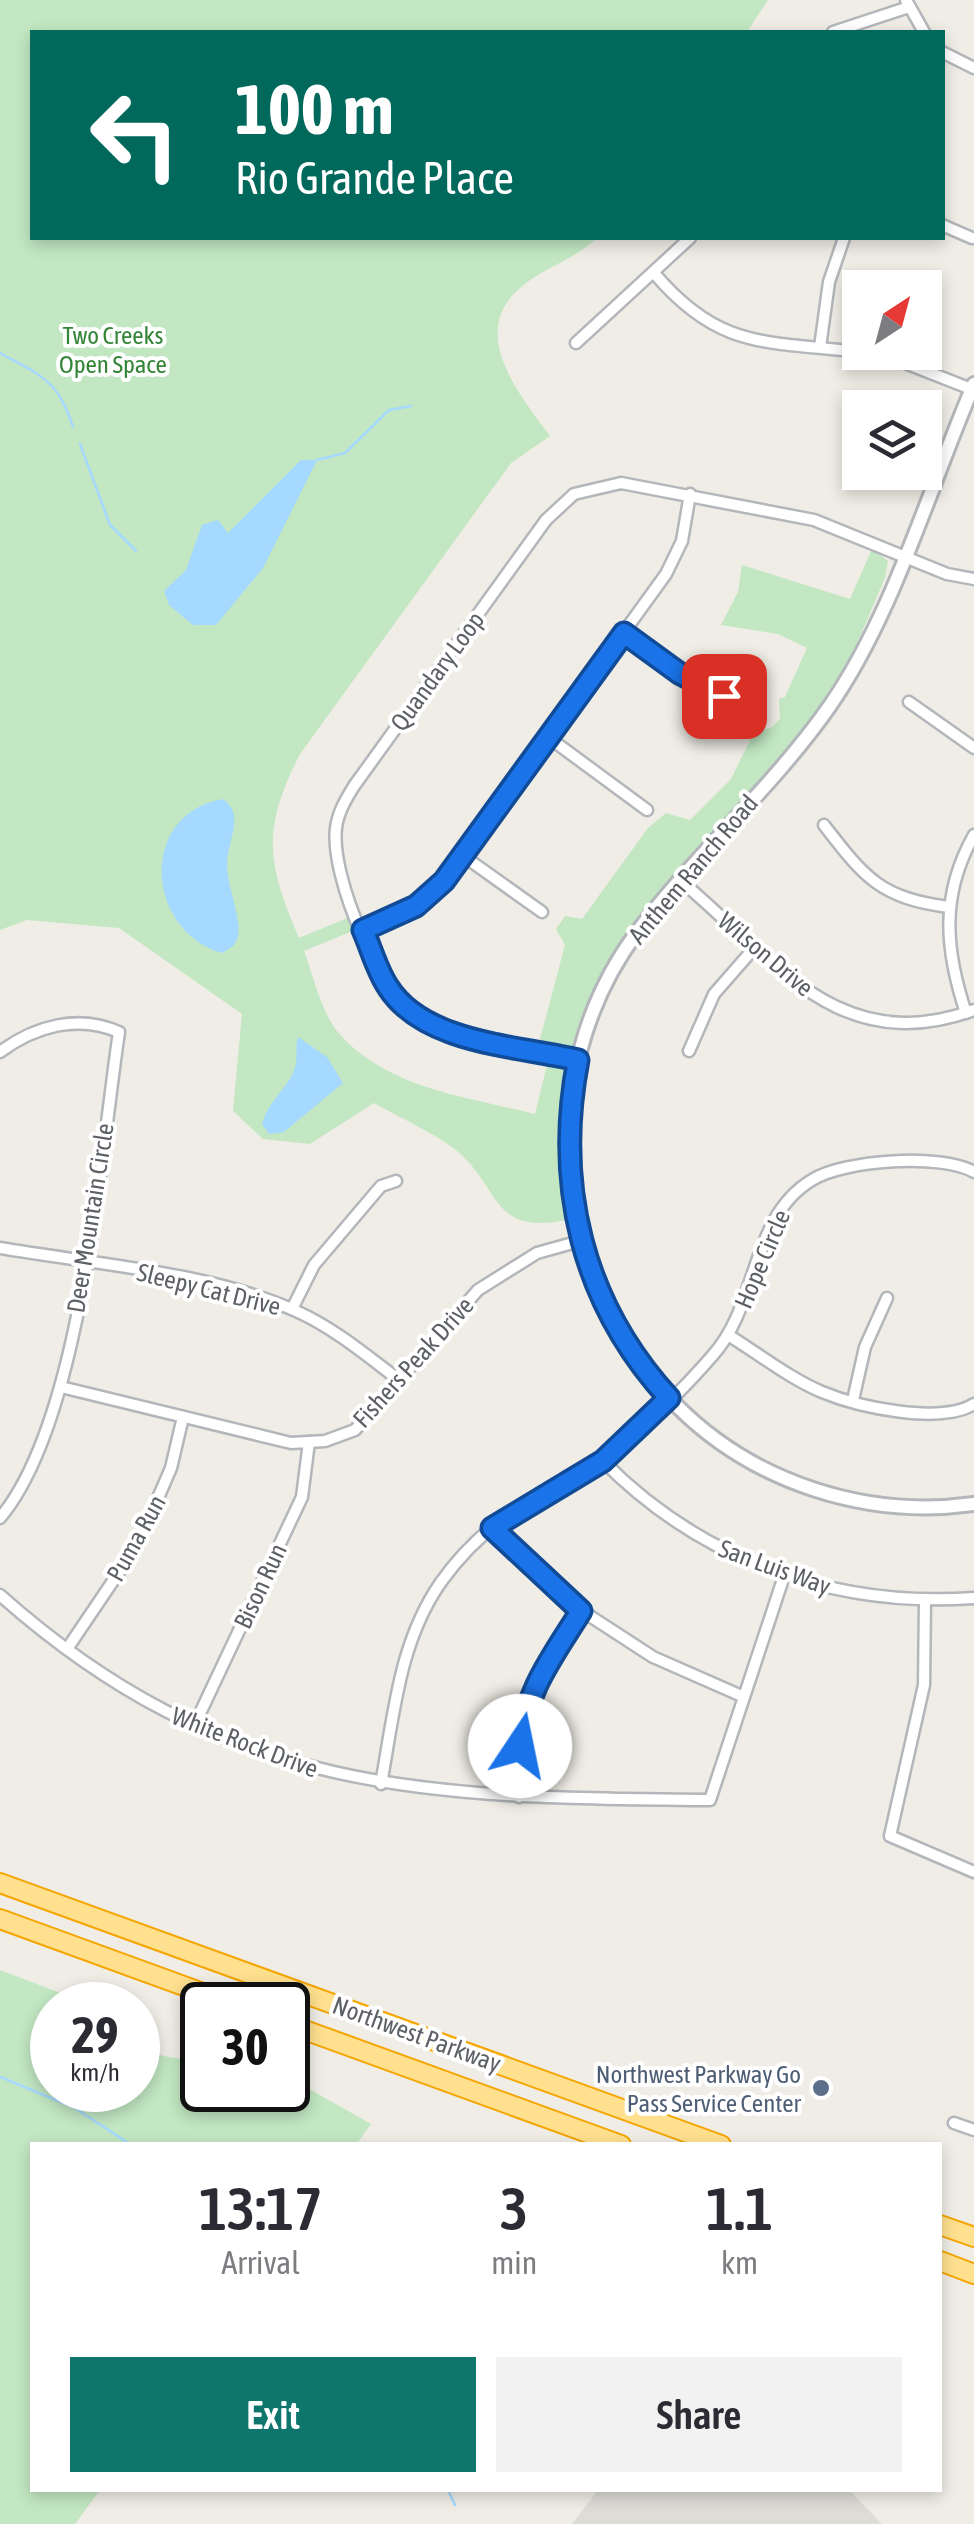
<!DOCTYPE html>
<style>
:root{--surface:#fff;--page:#f2f2f3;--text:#2b2b33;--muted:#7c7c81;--accent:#0f766e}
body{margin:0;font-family:"Asap Condensed",sans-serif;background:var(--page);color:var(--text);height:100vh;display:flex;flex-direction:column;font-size:38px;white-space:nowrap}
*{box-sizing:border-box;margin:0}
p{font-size:32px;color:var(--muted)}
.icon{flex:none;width:55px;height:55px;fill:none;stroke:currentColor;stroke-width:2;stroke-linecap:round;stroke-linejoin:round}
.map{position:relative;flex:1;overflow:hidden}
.side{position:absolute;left:30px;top:2142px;width:912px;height:350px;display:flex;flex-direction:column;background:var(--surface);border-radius:0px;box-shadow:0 5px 15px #0003}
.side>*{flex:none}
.top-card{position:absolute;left:30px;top:30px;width:915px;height:210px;border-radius:0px;box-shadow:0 5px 15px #0003;background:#00695c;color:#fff;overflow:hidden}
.needle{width:65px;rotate:36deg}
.tools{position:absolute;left:842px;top:270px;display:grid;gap:20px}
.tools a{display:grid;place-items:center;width:100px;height:100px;border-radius:0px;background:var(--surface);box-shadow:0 5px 15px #0003;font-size:50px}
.speed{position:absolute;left:30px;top:1982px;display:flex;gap:20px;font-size:50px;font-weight:700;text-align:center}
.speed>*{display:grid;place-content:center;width:130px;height:130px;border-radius:50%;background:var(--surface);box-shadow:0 5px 15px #0003;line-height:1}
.speed small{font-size:25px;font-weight:400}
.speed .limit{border:5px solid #111;border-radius:15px;background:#fff;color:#111}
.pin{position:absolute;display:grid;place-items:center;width:85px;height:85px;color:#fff;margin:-42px;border-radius:20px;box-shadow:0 5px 15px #0006}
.me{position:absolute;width:110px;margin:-55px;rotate:11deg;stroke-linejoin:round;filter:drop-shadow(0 0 8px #0008)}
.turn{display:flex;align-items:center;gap:35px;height:210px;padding:0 40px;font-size:45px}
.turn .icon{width:130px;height:130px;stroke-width:2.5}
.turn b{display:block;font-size:70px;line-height:85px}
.eta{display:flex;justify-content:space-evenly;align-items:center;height:170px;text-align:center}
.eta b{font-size:60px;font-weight:600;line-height:70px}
.action{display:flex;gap:20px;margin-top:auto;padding:20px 40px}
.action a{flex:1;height:115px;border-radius:0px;background:var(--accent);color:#fff;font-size:40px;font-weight:600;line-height:115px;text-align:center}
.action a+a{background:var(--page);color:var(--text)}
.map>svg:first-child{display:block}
.industrial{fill:#dedcd7}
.green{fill:#c2e7c2}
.water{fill:#a6d9ff}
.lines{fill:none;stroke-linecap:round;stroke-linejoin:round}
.stream{stroke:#a6d9ff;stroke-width:2.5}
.minor-casing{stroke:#b3b6ba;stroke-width:15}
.tertiary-casing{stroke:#b3b6ba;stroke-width:18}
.motorway-casing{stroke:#f5a400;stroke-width:22}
.minor{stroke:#fff;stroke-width:10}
.tertiary{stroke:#fff;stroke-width:12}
.motorway{stroke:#fee08e;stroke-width:18}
.route-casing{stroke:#114b97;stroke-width:25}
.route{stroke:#1a73e8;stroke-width:18}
.service-dot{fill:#5c6f8a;stroke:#fff;stroke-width:4}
.labels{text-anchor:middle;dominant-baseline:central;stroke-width:8;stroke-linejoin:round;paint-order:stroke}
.park-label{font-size:25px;fill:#348537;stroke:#fff}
.street-label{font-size:25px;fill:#5d6166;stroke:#fff}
.service-label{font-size:25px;fill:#4e5e75;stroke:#fff;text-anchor:end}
</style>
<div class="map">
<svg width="974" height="2524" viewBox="0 0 974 2524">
<rect width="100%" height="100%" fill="#efede5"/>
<polygon class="industrial" points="598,2490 849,2490 882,2524 572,2524"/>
<g class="green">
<path d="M0 0H768L747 32H32V238H597C574 260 544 267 520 288 467 333 521 397 550 436L511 463 300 754C262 829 266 861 299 938L350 917 355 930 304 951C313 975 321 1011 337 1031 384 1088 467 1097 535 1114L548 1061 535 1058 565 945 556 929 565 916 582 919 648 828 666 813 690 820 731 779 754 732 771 728 780 719 779 699 785 697 807 648 778 634 721 625 738 592 742 565 850 599 872 549 888 561 885 578C868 616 853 659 829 694 700 879 525 957 566 1220 490 1235 502 1189 457 1151 433 1132 400 1118 374 1103L310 1144 263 1139 233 1111 242 1014 119 928 27 920 0 930Z"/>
<polygon points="0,1970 92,2005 52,2005 52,2090 138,2090 138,2043 163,2056 202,2062 202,2090 288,2090 288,2077 371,2124 356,2145 32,2145 32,2490 100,2490 75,2524 0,2524"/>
</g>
<g class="water">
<polygon points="301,460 317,460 263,568 216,625 193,625 169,605 164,591 186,570 202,525 218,520 228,533"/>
<path d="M223 799C246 815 227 840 227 865 227 885 242 921 238 936 236 946 230 948 222 953 146 931 137 814 223 799Z"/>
<path d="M298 1037 327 1057 343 1083 284 1132 269 1134 262 1124C268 1103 282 1093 292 1075 300 1061 294 1049 298 1037Z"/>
</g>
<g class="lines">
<g class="stream">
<path d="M0 353C42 376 58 380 73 427"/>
<polyline points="80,444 110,525 136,551"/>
<polyline points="317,460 345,453 389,410 411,406"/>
<polyline points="0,2077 75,2108 131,2145"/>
<polyline points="448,2490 455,2505"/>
</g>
<g class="minor-casing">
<g id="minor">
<polyline points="906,0 924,32"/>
<polyline points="833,32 909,7"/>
<polyline points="942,52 974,68"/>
<polyline points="942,225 972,238"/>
<path d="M654 273C719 350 766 341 860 352"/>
<polyline points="576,343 690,238"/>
<polyline points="820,347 829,282 844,238"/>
<polyline points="863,352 895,359 974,390"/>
<polyline points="624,633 692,680 758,710"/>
<polyline points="909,702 974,748"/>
<polyline points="548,737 647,810"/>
<path d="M824 825C865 878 880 898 949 907"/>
<polyline points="462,855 542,912"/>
<path d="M681 881C774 959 839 1059 974 1010"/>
<polyline points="363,930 415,906 444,881 666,574 682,541 690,494"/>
<path d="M966 1013C945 950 940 895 974 835"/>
<polyline points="689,1051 714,994 756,946"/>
<path d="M0 1052C35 1026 78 1014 119 1032 100 1159 81 1422 0 1518"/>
<path d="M579 1060C530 1049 466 1046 422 1019 380 994 330 877 336 828 338 812 346 799 354 786L546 520 574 494 621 483 814 520 947 574 974 579"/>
<path d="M0 1248C93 1264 210 1272 296 1311 334 1328 366 1355 399 1380"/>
<polyline points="292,1309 314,1265 381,1186 396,1181"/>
<path d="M728 1335C759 1354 789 1378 822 1392 858 1407 940 1425 974 1404"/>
<polyline points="61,1387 291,1443 325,1441 355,1430 478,1290 537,1253 580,1241"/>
<polyline points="853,1400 865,1347 887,1298"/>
<path d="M603 1461C702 1561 834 1608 974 1598"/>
<polyline points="492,1528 576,1607 653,1657 744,1697"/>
<path d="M0 1595C225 1795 426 1798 710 1800L784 1576"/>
<polyline points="925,1600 924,1685 890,1836 974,1872"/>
<polyline points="67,1649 138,1544 171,1468 183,1417"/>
<polyline points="194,1726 302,1497 309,1442"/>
<path d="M381 1784C394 1714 399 1642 441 1582 461 1554 488 1528 517 1509 545 1491 578 1481 604 1461 641 1430 681 1392 713 1355 759 1304 750 1217 812 1180 843 1160 942 1153 974 1172"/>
<polyline points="519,1797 525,1705 537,1677 581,1611"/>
<polyline points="954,2123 974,2130"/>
</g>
</g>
<g class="tertiary-casing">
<path id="tertiary" d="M974 384C929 488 894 614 829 707 773 787 697 853 638 931 530 1074 552 1282 677 1406 754 1483 867 1519 974 1504"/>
</g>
<g class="motorway-casing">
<g id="motorway">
<polyline points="0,1883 721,2145"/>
<polyline points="0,1919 236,2005"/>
<polyline points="288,2024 621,2145"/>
<polyline points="940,2225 974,2237"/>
<polyline points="940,2261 974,2274"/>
</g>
</g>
<use href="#minor" class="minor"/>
<use href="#tertiary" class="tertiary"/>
<use href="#motorway" class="motorway"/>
</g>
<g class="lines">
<g class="route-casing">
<path id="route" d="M520 1746C525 1691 553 1656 581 1611L492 1528 603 1461 669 1398C582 1303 554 1185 578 1060 519 1046 424 1044 388 987 377 971 371 948 363 930L416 906 444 881 624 633 679 673 724 696"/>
</g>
<use href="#route" class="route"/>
</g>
<circle class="service-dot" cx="821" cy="2088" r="10"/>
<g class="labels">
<g class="park-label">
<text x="113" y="335">Two Creeks<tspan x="113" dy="29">Open Space</tspan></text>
</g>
<g class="street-label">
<text transform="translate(437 671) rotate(-54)">Quandary Loop</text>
<text transform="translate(693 869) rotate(-50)">Anthem Ranch Road</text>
<text transform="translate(766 954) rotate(40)">Wilson Drive</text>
<text transform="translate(90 1218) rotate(-81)">Deer Mountain Circle</text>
<text transform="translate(762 1259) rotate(-67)">Hope Circle</text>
<text transform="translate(209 1289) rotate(14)">Sleepy Cat Drive</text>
<text transform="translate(413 1362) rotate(-48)">Fishers Peak Drive</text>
<text transform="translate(136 1538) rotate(-61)">Puma Run</text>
<text transform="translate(775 1567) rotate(20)">San Luis Way</text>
<text transform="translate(260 1586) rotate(-65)">Bison Run</text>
<text transform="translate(245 1742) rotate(21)">White Rock Drive</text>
<text transform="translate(417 2034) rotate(20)">Northwest Parkway</text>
</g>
<g class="service-label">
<text x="801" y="2074">Northwest Parkway Go<tspan x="801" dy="29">Pass Service Center</tspan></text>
</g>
</g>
</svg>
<div class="tools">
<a><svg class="needle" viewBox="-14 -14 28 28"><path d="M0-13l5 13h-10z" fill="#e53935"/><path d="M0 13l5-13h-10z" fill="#7c7c81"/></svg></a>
<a><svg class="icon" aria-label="layers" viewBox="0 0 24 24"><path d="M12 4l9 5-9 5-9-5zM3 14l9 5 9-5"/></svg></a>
</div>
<div class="speed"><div>29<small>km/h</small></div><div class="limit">30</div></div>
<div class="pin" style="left:724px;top:696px;background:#d93025"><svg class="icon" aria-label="arrive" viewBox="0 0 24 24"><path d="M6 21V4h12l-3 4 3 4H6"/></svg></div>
<svg class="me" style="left:520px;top:1746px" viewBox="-20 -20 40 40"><circle r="19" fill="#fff"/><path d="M0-13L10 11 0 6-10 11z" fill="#1a73e8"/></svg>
<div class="top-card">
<div class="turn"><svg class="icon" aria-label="left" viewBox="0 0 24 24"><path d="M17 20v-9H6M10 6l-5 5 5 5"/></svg><div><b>100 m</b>Rio Grande Place</div></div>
</div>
<section class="side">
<div class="eta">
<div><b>13:17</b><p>Arrival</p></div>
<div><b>3</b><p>min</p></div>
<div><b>1.1</b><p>km</p></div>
</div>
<div class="action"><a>Exit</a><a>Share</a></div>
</section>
</div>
